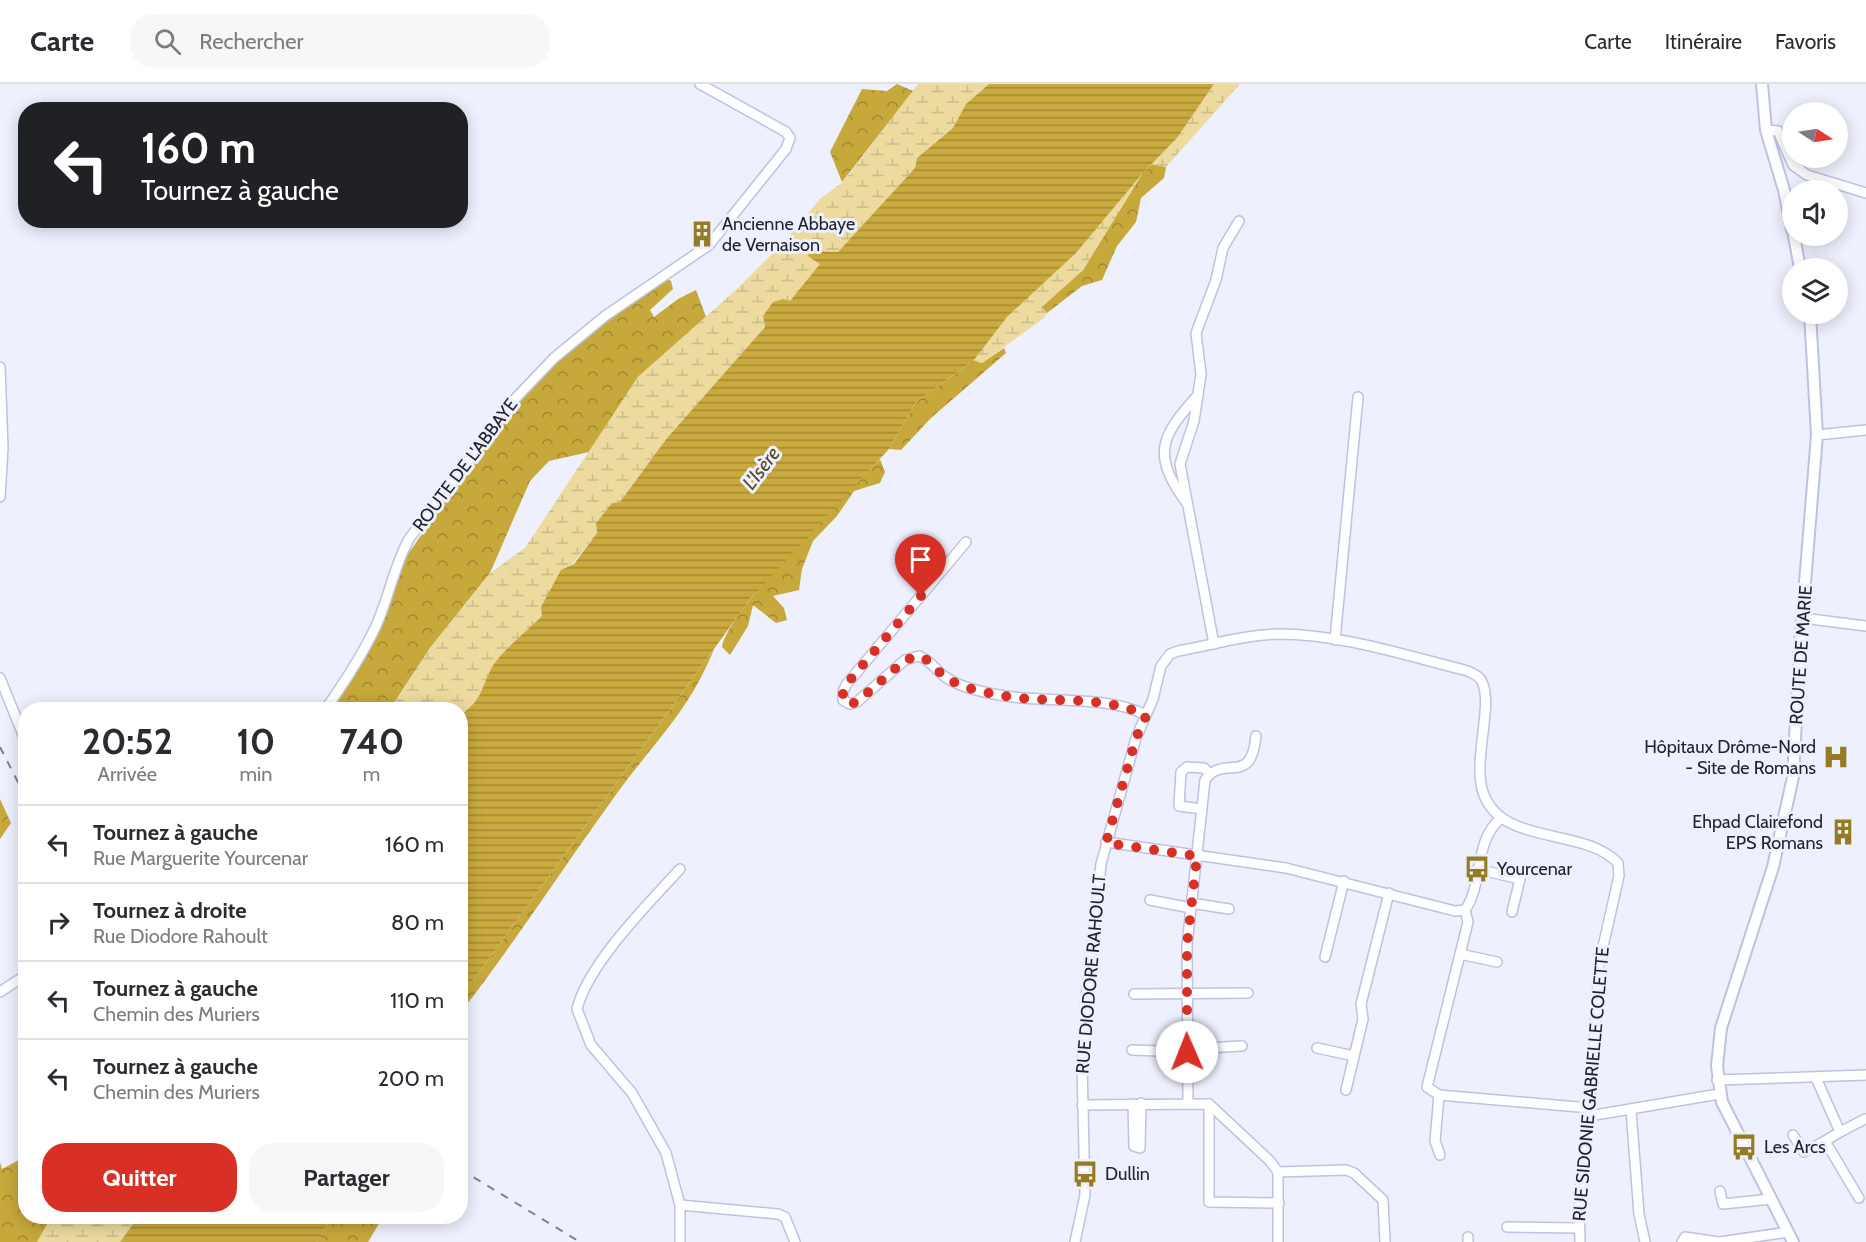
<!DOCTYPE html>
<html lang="fr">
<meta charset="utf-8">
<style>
:root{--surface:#fff;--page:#f7f7f7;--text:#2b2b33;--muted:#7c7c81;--line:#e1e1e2;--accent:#d93025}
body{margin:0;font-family:Cabin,sans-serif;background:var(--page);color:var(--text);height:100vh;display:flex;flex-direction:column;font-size:22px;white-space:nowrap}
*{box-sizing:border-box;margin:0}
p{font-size:20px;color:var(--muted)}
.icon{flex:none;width:33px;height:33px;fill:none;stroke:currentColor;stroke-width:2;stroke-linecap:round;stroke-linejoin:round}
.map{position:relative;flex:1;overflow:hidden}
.side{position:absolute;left:18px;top:618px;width:450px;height:522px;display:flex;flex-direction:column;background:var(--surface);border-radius:24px;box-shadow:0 3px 15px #0003}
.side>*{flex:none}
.hud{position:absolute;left:18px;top:18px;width:450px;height:126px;border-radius:24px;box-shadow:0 3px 15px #0003;background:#202124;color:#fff;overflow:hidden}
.needle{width:39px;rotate:102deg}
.tools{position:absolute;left:1782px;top:18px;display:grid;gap:12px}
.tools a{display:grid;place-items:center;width:66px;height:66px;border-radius:50%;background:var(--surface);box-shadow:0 3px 15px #0003;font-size:30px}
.pin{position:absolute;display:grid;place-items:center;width:51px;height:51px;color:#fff;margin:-62px -26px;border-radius:50% 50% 50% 0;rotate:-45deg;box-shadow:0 0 6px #0007}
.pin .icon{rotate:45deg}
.me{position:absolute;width:66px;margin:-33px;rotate:359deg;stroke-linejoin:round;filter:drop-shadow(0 0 4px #0008)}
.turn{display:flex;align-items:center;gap:21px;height:126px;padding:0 24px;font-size:27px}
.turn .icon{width:78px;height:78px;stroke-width:2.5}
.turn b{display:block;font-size:42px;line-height:51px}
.eta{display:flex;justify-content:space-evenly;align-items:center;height:102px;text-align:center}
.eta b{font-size:36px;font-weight:700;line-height:42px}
.button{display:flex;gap:12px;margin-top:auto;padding:12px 24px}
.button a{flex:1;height:69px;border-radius:24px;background:var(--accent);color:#fff;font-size:24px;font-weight:700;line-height:69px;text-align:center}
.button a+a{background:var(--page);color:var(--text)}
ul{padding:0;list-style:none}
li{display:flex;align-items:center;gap:18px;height:78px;padding:0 24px;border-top:2px solid var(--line)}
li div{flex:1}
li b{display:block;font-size:22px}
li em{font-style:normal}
header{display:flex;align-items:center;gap:36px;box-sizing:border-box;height:84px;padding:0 30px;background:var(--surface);border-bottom:2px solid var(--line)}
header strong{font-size:28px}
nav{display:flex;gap:33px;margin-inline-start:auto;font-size:21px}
.search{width:420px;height:54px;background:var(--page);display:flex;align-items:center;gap:15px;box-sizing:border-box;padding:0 21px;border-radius:24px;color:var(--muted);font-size:22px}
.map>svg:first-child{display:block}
.forest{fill:url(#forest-crowns)}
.wetland{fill:url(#wetland-marsh)}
.water{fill:url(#water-rules)}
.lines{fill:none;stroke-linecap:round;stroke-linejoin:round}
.minor-casing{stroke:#bdc1e4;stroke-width:12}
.tertiary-casing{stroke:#bdc1e4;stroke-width:14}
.minor{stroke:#fff;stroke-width:9}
.tertiary{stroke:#fff;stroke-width:10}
.rail{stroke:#7f818e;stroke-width:2;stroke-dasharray:8 8;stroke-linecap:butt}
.route{stroke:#d93025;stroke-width:10;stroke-dasharray:0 18}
.labels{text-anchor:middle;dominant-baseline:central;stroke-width:6;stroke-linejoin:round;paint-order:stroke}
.poi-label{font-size:18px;fill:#21232f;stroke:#eef0fe;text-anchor:start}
.street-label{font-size:18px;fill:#21232f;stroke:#eef0fe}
.water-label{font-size:20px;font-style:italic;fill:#56491d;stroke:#eef0fe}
</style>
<header>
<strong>Carte</strong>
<div class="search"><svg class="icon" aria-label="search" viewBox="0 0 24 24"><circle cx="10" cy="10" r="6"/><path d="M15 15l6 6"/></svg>Rechercher</div>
<nav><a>Carte</a><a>Itinéraire</a><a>Favoris</a></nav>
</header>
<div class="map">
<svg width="1866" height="1158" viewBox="0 0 1866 1158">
<defs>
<pattern id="forest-crowns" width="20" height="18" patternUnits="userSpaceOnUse" patternTransform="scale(1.5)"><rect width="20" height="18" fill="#c7a83b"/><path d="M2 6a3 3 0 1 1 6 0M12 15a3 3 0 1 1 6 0" fill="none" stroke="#a18832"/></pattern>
<pattern id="wetland-marsh" width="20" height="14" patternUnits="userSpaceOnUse" patternTransform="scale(1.5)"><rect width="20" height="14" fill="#ecda9f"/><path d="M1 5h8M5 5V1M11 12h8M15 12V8" fill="none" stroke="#cabb89"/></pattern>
<pattern id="water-rules" width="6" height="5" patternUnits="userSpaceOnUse" patternTransform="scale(1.5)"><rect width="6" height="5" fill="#caaa3e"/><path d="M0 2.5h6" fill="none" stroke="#a48a34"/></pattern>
</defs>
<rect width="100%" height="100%" fill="#eef0fe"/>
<g class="forest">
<polygon points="897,0 913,7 842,98 830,68 862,5 887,7"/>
<polygon points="1152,80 1166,83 1164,94 1141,114 1136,138 1117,162 1102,196 1082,202 1047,229 1041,223 1083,186 1142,90"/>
<polygon points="663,193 671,197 673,205 650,226 654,233 678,215 696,206 706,233 638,293 589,368 549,377 530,397 490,489 430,564 390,625 331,626 381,543 403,477 490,354 553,277 652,198"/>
<polygon points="1004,264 1006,269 931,334 901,366 889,365 916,318 974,276 982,279"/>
<path d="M880 375 885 388 880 399 854 407 837 432 813 457 802 485 799 506 773 512 784 524 787 536 776 539 753 521 748 542 730 571 722 563C727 527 849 408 880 375Z"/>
<path d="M714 565C689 628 653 659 615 712 563 784 515 858 461 928V913Z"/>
<polygon points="0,715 11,739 0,755"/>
<polygon points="25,1065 26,1132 52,1133 37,1158 0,1158 0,1078 2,1085 19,1076"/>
<polygon points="332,1133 383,1133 368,1158 317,1158"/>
</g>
<g class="wetland">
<polygon points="918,0 989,0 966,20 953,44 917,74 915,84 838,168 810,167 809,172 821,180 790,217 763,232 765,243 667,354 620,418 612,419 596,439 597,449 570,483 542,532 493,583 487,598 472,623 462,630 461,637 460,626 390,626 430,564 490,489 525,464 638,293 737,205 781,161 820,115 843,98"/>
<polygon points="1214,0 1240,0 1166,83 1152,80 1177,54"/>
<polygon points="1142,90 1083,186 1042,223 1047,229 1044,234 982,279 974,276 1007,233 1076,169"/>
<polygon points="52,1132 138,1132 138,1133 120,1158 37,1158"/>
</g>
<g class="water">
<path d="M989 0H1214L1177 54 1142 90 1076 169 1007 233 974 276 916 318 889 365 751 514 461 913 462 630C482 616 482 602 492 583 502 567 528 546 542 532L541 523 561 486 574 480 597 449 596 439 612 419 620 418 667 354 765 243 763 232 773 218 783 215 790 217 820 180 808 172 810 167 838 168 915 84 917 74 953 44 966 20Z"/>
<polygon points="138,1133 138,1132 332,1133 317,1158 120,1158"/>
</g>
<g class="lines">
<g class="minor-casing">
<g id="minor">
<polyline points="1766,46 1778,47 1793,81 1807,91 1866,109"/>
<polyline points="0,283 3,364 0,413"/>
<polyline points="1817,351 1866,346"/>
<path d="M1186 418C1151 370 1161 352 1198 311"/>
<path d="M966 458 846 601 843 608V616L850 620 857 618 905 576 919 572C929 575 936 586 944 592 959 604 986 609 1005 612 1049 619 1107 611 1146 631"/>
<polyline points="1803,534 1866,542"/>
<polyline points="1335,556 1358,313"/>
<polyline points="1214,560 1180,380 1194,337 1201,290 1196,249 1216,196 1223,164 1239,137"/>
<polyline points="0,594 26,658"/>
<path d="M325 626C344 599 362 572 376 542 389 513 394 482 409 455L514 316 554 274 605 232 709 161 786 65 790 54 786 48 700 0"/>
<polyline points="1202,725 1179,722 1181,688 1187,683 1204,684 1209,689"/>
<polyline points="1106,758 1286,784 1455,827 1465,826"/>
<polyline points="1477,785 1520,795 1512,828"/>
<polyline points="1150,816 1191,824"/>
<polyline points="1191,819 1229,825"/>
<polyline points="1465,826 1468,838 1427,1003 1439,1011 1590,1024"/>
<path d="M1465 826C1484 799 1473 758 1501 734"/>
<polyline points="1460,870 1497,878"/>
<polyline points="1325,873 1344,797"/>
<polyline points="0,908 26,891"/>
<polyline points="1134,910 1248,909"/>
<polyline points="1317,964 1354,972"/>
<polyline points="1187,965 1242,962"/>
<polyline points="1132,966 1187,968"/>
<polyline points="1816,994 1840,1048 1825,1057 1859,1114"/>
<polyline points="1717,996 1866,991"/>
<polyline points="1346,1006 1363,935 1361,920 1389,809"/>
<polyline points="1439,1011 1435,1057 1440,1071"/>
<path d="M1188 1018 1187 861 1205 696C1224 669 1251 704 1256 652"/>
<polyline points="1133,1020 1134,1062 1140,1064 1141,1019"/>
<polyline points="1209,1020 1209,1118 1279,1119"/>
<polyline points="1082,1021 1209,1020 1270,1077 1278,1088"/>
<polyline points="1631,1026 1639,1130 1645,1158"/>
<polyline points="1589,1032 1719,1010"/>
<polyline points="1840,1048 1865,1035"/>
<polyline points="1793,1051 1804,1068 1825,1057"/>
<polyline points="1278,1088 1346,1086 1354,1089 1383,1116 1385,1158"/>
<polyline points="1278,1088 1278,1158"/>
<polyline points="1720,1107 1723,1120 1771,1115"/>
<polyline points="680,1121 778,1130 785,1133 795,1158"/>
<polyline points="1507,1143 1578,1144"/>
<polyline points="1468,1153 1468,1158"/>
<path d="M680 1158V1121L666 1069 632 1009 591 961 577 925C588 880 648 820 680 785"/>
<path d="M1075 1158 1085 1111 1082 980 1086 915 1101 780 1136 654 1153 615 1161 582 1170 570 1178 567C1211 561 1244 551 1278 550 1342 550 1407 572 1468 587 1473 590 1480 592 1482 598 1494 621 1471 680 1484 711 1504 762 1584 743 1618 779L1619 792 1599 880 1590 1024 1579 1114 1580 1158"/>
<polyline points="1682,1158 1685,1153 1718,1158"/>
<polyline points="1720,1158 1788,1148"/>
</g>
</g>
<g class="tertiary-casing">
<g id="tertiary">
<polyline points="1762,0 1766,46 1784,106 1792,146"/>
<polyline points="1794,152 1800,184"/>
<polyline points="1793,1158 1722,1018 1717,982 1721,944 1773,783 1793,693 1800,560 1817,351 1810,230"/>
</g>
</g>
<use href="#minor" class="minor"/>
<use href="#tertiary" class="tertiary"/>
<g class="rail">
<polyline points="0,663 26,714"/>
<polyline points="460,1085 580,1158"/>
</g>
</g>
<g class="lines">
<path class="route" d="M921 512 846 601 843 608V616L850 620 857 618 905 576 919 572C929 575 936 586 944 592 960 604 986 609 1005 612 1050 620 1105 610 1146 632L1136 654 1106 759 1197 772 1187 861V968"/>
</g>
<defs>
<g id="building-bare" transform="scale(2.07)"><path d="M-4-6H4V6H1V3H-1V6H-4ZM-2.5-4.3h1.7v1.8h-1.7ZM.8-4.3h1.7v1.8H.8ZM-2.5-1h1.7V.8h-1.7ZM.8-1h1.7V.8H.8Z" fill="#957c23" stroke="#eef0fe" stroke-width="2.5" paint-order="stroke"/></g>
<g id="hospital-bare" transform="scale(2.07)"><path d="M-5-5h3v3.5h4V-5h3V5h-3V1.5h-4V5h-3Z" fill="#957c23" stroke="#eef0fe" stroke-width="2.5" paint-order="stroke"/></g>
<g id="bus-bare" transform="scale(2.07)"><path d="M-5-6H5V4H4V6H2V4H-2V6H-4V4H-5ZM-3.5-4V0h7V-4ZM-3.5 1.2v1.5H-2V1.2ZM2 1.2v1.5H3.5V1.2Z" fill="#957c23" stroke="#eef0fe" stroke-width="2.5" paint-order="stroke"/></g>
</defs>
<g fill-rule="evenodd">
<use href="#building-bare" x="702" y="150"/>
<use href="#hospital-bare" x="1836" y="673"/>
<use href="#building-bare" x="1843" y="748"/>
<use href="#bus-bare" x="1477" y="785"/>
<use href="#bus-bare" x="1744" y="1063"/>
<use href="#bus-bare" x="1085" y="1090"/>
</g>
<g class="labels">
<g class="poi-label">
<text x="722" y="140">Ancienne Abbaye<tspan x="722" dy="21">de Vernaison</tspan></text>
<text x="1816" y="663" text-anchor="end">Hôpitaux Drôme-Nord<tspan x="1816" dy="21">- Site de Romans</tspan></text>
<text x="1823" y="738" text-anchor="end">Ehpad Clairefond<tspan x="1823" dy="21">EPS Romans</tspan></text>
<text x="1497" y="785">Yourcenar</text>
<text x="1764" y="1063">Les Arcs</text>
<text x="1105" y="1090">Dullin</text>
</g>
<g class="street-label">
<text transform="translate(465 381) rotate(-53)">ROUTE DE L'ABBAYE</text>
<text transform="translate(1801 571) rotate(-86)">ROUTE DE MARIE</text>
<text transform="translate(1091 890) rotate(-85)">RUE DIODORE RAHOULT</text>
<text transform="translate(1591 1000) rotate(-85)">RUE SIDONIE GABRIELLE COLETTE</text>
</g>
<g class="water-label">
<text transform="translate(761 384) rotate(-53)">L'Isère</text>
</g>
</g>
</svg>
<div class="tools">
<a><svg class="needle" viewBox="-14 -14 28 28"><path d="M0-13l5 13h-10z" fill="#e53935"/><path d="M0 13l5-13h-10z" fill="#7c7c81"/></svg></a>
<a><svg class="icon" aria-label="sound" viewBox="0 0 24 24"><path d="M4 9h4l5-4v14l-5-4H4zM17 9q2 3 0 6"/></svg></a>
<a><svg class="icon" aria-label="layers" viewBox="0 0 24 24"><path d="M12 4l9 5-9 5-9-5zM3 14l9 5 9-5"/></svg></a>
</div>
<div class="pin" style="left:921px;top:512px;background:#d93025"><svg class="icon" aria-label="arrive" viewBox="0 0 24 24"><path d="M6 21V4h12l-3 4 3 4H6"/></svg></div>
<svg class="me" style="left:1187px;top:968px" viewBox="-20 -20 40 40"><circle r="19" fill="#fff"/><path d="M0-13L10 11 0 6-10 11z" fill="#d93025"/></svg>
<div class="hud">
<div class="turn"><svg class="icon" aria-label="left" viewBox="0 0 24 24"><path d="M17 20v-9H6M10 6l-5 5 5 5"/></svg><div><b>160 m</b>Tournez à gauche</div></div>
</div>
<section class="side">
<div class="eta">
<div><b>20:52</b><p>Arrivée</p></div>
<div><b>10</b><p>min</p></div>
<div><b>740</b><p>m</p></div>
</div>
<ul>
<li><svg class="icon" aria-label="left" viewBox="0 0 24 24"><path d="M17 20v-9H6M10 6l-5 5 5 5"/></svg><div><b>Tournez à gauche</b><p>Rue Marguerite Yourcenar</p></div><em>160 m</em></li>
<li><svg class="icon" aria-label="right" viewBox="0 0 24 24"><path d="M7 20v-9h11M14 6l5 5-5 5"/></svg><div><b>Tournez à droite</b><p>Rue Diodore Rahoult</p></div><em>80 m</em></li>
<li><svg class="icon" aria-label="left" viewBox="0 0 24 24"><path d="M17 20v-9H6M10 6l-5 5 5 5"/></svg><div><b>Tournez à gauche</b><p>Chemin des Muriers</p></div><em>110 m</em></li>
<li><svg class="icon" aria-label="left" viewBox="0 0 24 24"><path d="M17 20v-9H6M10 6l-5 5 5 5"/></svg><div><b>Tournez à gauche</b><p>Chemin des Muriers</p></div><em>200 m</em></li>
</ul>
<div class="button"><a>Quitter</a><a>Partager</a></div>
</section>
</div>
